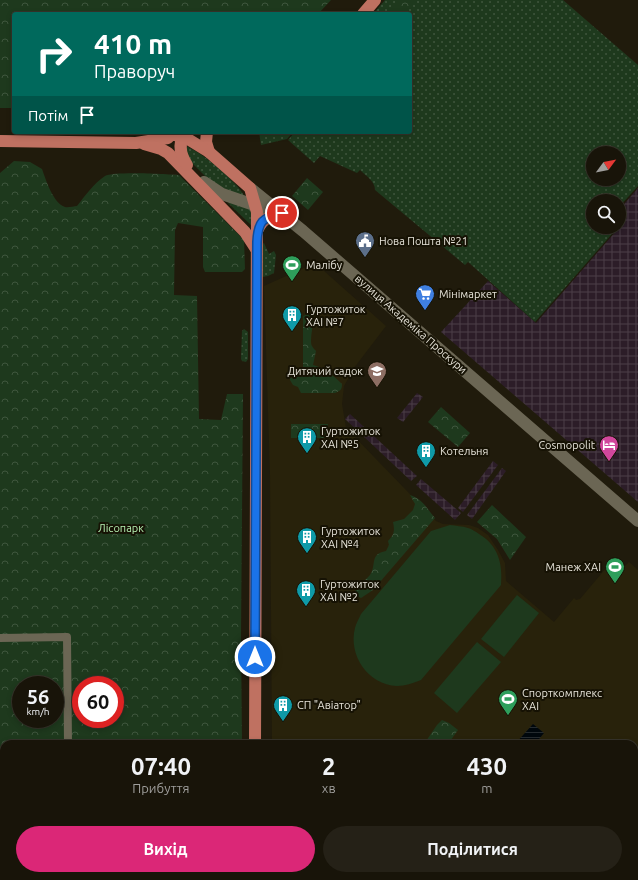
<!DOCTYPE html>
<html lang="uk">
<meta charset="utf-8">
<style>
:root{--surface:#181409;--page:#252117;--text:#f1f3f6;--muted:#9f9e9c;--line:#36332a;--accent:#db2777}
body{margin:0;font-family:Ubuntu,sans-serif;background:var(--page);color:var(--text);height:100vh;display:flex;flex-direction:column;font-size:15px;white-space:nowrap}
*{box-sizing:border-box;margin:0}
p{font-size:13px;color:var(--muted)}
.icon{flex:none;width:22px;height:22px;fill:none;stroke:currentColor;stroke-width:2;stroke-linecap:round;stroke-linejoin:round}
.map{position:relative;flex:1;overflow:hidden}
.side{position:absolute;left:0px;top:740px;width:638px;height:140px;display:flex;flex-direction:column;background:var(--surface);border-radius:12px 12px 0 0;box-shadow:0 2px 6px #0003,0 0 0 1px var(--line)}
.side>*{flex:none}
.top-card{position:absolute;left:12px;top:12px;width:400px;height:122px;border-radius:4px;box-shadow:0 2px 6px #0003,0 0 0 1px var(--line);background:#00695c;color:#fff;overflow:hidden}
.needle{width:26px;rotate:58deg}
.buttons{position:absolute;left:586px;top:146px;display:grid;gap:8px}
.buttons a{display:grid;place-items:center;width:40px;height:40px;border-radius:50%;background:var(--surface);box-shadow:0 2px 6px #0003,0 0 0 1px var(--line);font-size:20px}
.speed{position:absolute;left:12px;top:676px;display:flex;gap:8px;font-size:20px;font-weight:700;text-align:center}
.speed>*{display:grid;place-content:center;width:52px;height:52px;border-radius:50%;background:var(--surface);box-shadow:0 2px 6px #0003,0 0 0 1px var(--line);line-height:1}
.speed small{font-size:10px;font-weight:400}
.speed .limit{border:6px solid #d22;background:#fff;color:#111}
.pin{position:absolute;display:grid;place-items:center;width:34px;height:34px;color:#fff;margin:-17px;border:2px solid #fff;border-radius:50%;box-shadow:0 1px 4px #0007}
.me{position:absolute;width:44px;margin:-22px;rotate:0deg;stroke-linejoin:round;filter:drop-shadow(0 0 3px #0008)}
.turn{display:flex;align-items:center;gap:14px;height:84px;padding:0 16px;font-size:18px}
.turn .icon{width:52px;height:52px;stroke-width:2.5}
.turn b{display:block;font-size:28px;line-height:34px}
.then{display:flex;align-items:center;height:38px;padding:0 16px;background:#0003;gap:8px;font-size:15px}
.eta{display:flex;justify-content:space-evenly;align-items:center;height:68px;text-align:center}
.eta b{font-size:24px;font-weight:700;line-height:28px}
.primary-button{display:flex;gap:8px;margin-top:auto;padding:8px 16px}
.primary-button a{flex:1;height:46px;border-radius:24px;background:var(--accent);color:#fff;font-size:16px;font-weight:700;line-height:46px;text-align:center}
.primary-button a+a{background:var(--page);color:var(--text)}
.map>svg:first-child{display:block}
.industrial{fill:url(#industrial-grid)}
.built{fill:#28220b}
.grass{fill:url(#grass-dots);fill-rule:evenodd}
.forest{fill:url(#forest-crowns);fill-rule:evenodd}
.pitch{fill:#1e391d}
.water{fill:url(#water-rules)}
.lines{fill:none;stroke-linecap:round;stroke-linejoin:round}
.street{stroke:#6b6654;stroke-width:8}
.secondary{stroke:#6b6654;stroke-width:12}
.primary{stroke:#bf7161;stroke-width:12}
.route-casing{stroke:#114b97;stroke-width:10}
.route{stroke:#1a73e8;stroke-width:7}
.labels{text-anchor:middle;dominant-baseline:central;stroke-width:4;stroke-linejoin:round;paint-order:stroke}
.poi-label{font-size:11px;fill:#e7e4da;stroke:#161204;text-anchor:start}
.street-label{font-size:11px;fill:#e7e4da;stroke:#161204}
.park-label{font-size:11px;fill:#b6f0b2;stroke:#161204}
</style>
<div class="map">
<svg width="638" height="880" viewBox="0 0 638 880">
<defs>
<pattern id="industrial-grid" width="8" height="8" patternUnits="userSpaceOnUse"><rect width="8" height="8" fill="#2c1d28"/><path d="M0 4h8M4 0v8" fill="none" stroke="#4b3e47"/></pattern>
<pattern id="grass-dots" width="8" height="8" patternUnits="userSpaceOnUse"><rect width="8" height="8" fill="#1e391d"/><path d="M2 2h.1M6 6h.1" fill="none" stroke="#3f563d" stroke-width="1.8" stroke-linecap="round"/></pattern>
<pattern id="forest-crowns" width="20" height="18" patternUnits="userSpaceOnUse"><rect width="20" height="18" fill="#1e391d"/><path d="M2 6a3 3 0 1 1 6 0M12 15a3 3 0 1 1 6 0" fill="none" stroke="#3f563d"/></pattern>
<pattern id="water-rules" width="6" height="5" patternUnits="userSpaceOnUse"><rect width="6" height="5" fill="#00070c"/><path d="M0 2.5h6" fill="none" stroke="#252b2f"/></pattern>
</defs>
<rect width="100%" height="100%" fill="#201b0c"/>
<g class="industrial">
<polygon points="638,188 638,502 441,332 488,281 536,323 624,222 619,217 619,210"/>
<polygon points="417,393 423,397 403,422 397,418"/>
<polygon points="350,414 417,476 411,481 345,419"/>
<polygon points="493,461 498,465 463,512 458,508"/>
<polygon points="502,468 506,471 472,519 467,515"/>
<polygon points="421,479 461,513 455,520 416,485"/>
</g>
<polygon class="built" points="315,263 386,326 354,368 344,386 342,404 346,428 436,521 443,524 469,525 478,528 488,535 498,550 505,563 506,581 554,622 574,598 576,600 580,599 612,561 622,569 629,562 638,570 638,880 268,880 268,876 634,876 634,744 272,744 270,474 264,286"/>
<g class="grass">
<path d="M385 0H563L638 65V186L619 207V201H593V227H618L535 322 468 262 465 265 375 190C375 181 366 176 360 170L357 173 320 156 314 163 288 140 295 132H410V14H373ZM593 153H619V179H593Z"/>
<polygon points="259,132 293,132 287,139 261,145"/>
<path d="M183 145C200 150 239 183 246 199L234 195 210 181 187 158Z"/>
<polygon points="229,202 251,209 252,226 228,203"/>
<polygon points="264,243 269,254 274,251 276,255 274,273 268,276 262,277 261,245"/>
<polygon points="244,329 248,332 248,359 246,362 242,361 241,359 242,331"/>
</g>
<g class="forest">
<polygon points="0,0 331,0 318,14 14,14 14,108 0,108"/>
<path d="M399 0H413C406 14 403 14 388 14Z"/>
<path d="M14 161 30 162 42 169C46 180 53 203 65 207 68 208 74 206 77 206 85 196 94 183 105 176 113 171 167 174 179 175L244 240 245 269 242 272H205L203 267V227L178 223 175 230 174 295 197 296 199 419 221 420 227 394H243L241 636 242 744H4V876H243V880H0V173ZM21 685H55V719H21ZM81 685H115V719H81Z"/>
<polygon points="307,178 323,192 308,210 292,196"/>
<path d="M308 314H314C314 322 309 341 312 346 313 348 315 350 316 351L313 365C324 368 334 376 342 384 342 390 340 391 335 393H301L298 387 293 385 290 380V378L303 376V316Z"/>
<polygon points="441,407 470,433 458,447 428,422"/>
<rect x="291" y="424" width="37" height="14"/>
<path d="M410 495C423 499 427 509 435 518L373 590 361 598 355 595 356 588C360 584 366 580 370 575 377 565 369 554 386 551L389 545 388 541C394 535 395 531 393 522L404 519 413 510 415 504Z"/>
<polygon points="492,505 526,537 510,560 497,539 477,522"/>
<polygon points="442,720 449,723 458,730 448,744 424,744 437,725"/>
<polygon points="267,876 325,876 322,880 267,880"/>
<polygon points="538,876 613,876 611,880 540,880"/>
</g>
<g class="pitch">
<path d="M450 525C456 526 462 526 468 528 472 529 476 532 479 534 498 545 503 564 501 585L421 680C413 683 405 686 397 686 368 685 348 655 355 628 356 623 359 619 361 614L431 531Z"/>
<polygon points="517,595 539,613 504,657 481,639"/>
<polygon points="477,642 501,662 457,713 434,693"/>
</g>
<polygon class="water" points="533,724 544,733 535,744 515,744"/>
<g class="lines">
<g class="street">
<polyline points="0,638 67,637 68,744"/>
<polyline points="69,876 69,880"/>
<polyline points="95,880 95,876"/>
</g>
<g class="secondary">
<polyline points="204,182 222,194 263,208"/>
<polyline points="250,188 303,231 638,521"/>
</g>
<g class="primary">
<polyline points="363,14 375,0"/>
<polyline points="207,132 206,142 209,152"/>
<polyline points="155,133 183,136 209,152 250,188 257,212 255,744"/>
<polyline points="0,141 136,143 168,138"/>
<polyline points="144,144 161,149 168,153 245,232 256,249"/>
<path d="M187 165C180 154 177 142 187 132"/>
<path d="M258 229C263 218 271 216 282 213"/>
<polyline points="255,880 255,876"/>
</g>
</g>
<g class="lines">
<g class="route-casing">
<path id="route" d="M255 657 257 242C258 221 262 218 282 213"/>
</g>
<use href="#route" class="route"/>
</g>
<defs>
<g id="civic-pin" transform="scale(1)"><path d="M0 17L-7.5 6A9.5 9.5 0 1 1 7.5 6Z" fill="#5c6f8a" stroke="#161204"/><path d="M-.6-6.5H3V-4.5H.6V-3L4-1V1h2V6H-6V1h2V-1L-.6-3ZM-1.2 2.5V6h2.4V2.5Z" fill="#fff"/></g>
<g id="stadium-pin" transform="scale(1)"><path d="M0 17L-7.5 6A9.5 9.5 0 1 1 7.5 6Z" fill="#2e9e5b" stroke="#161204"/><path d="M0-5a6.5 5 0 1 0 0 10a6.5 5 0 1 0 0-10ZM-3.5-1.8h7v3.6h-7Z" fill="#fff"/></g>
<g id="supermarket-pin" transform="scale(1)"><path d="M0 17L-7.5 6A9.5 9.5 0 1 1 7.5 6Z" fill="#3f7fe0" stroke="#161204"/><path d="M-6-5.5h2.5l.6 2H6L4.5 2H-2.5L-4.4-4H-6ZM-1.5 3.2a1.3 1.3 0 1 0 .1 0ZM3 3.2a1.3 1.3 0 1 0 .1 0Z" fill="#fff"/></g>
<g id="building-pin" transform="scale(1)"><path d="M0 17L-7.5 6A9.5 9.5 0 1 1 7.5 6Z" fill="#0f9aa8" stroke="#161204"/><path d="M-4-6H4V6H1V3H-1V6H-4ZM-2.5-4.3h1.7v1.8h-1.7ZM.8-4.3h1.7v1.8H.8ZM-2.5-1h1.7V.8h-1.7ZM.8-1h1.7V.8H.8Z" fill="#fff"/></g>
<g id="school-pin" transform="scale(1)"><path d="M0 17L-7.5 6A9.5 9.5 0 1 1 7.5 6Z" fill="#8d6e63" stroke="#161204"/><path d="M0-5L7-2L0 1L-7-2ZM-4 1L0 2.5L4 1V4Q0 6-4 4Z" fill="#fff"/></g>
<g id="hotel-pin" transform="scale(1)"><path d="M0 17L-7.5 6A9.5 9.5 0 1 1 7.5 6Z" fill="#d1479c" stroke="#161204"/><path d="M-6-4.5h1.5V1H6V5H4.5V3h-9V5H-6ZM-4 0a1.8 1.8 0 1 1 3.6 0ZM.5 0V-2.5h3Q6-2.5 6 0Z" fill="#fff"/></g>
</defs>
<g fill-rule="evenodd">
<use href="#civic-pin" x="365" y="241"/>
<use href="#stadium-pin" x="292" y="265"/>
<use href="#supermarket-pin" x="425" y="294"/>
<use href="#building-pin" x="292" y="315"/>
<use href="#school-pin" x="377" y="371"/>
<use href="#building-pin" x="307" y="437"/>
<use href="#hotel-pin" x="609" y="445"/>
<use href="#building-pin" x="426" y="451"/>
<use href="#building-pin" x="307" y="537"/>
<use href="#stadium-pin" x="615" y="567"/>
<use href="#building-pin" x="306" y="590"/>
<use href="#stadium-pin" x="508" y="699"/>
<use href="#building-pin" x="283" y="705"/>
</g>
<g class="labels">
<g class="poi-label">
<text x="379" y="241">Нова Пошта №21</text>
<text x="306" y="265">Малібу</text>
<text x="439" y="294">Мінімаркет</text>
<text x="306" y="309">Гуртожиток<tspan x="306" dy="13">ХАІ №7</tspan></text>
<text x="363" y="371" text-anchor="end">Дитячий садок</text>
<text x="321" y="431">Гуртожиток<tspan x="321" dy="13">ХАІ №5</tspan></text>
<text x="595" y="445" text-anchor="end">Cosmopolit</text>
<text x="440" y="451">Котельня</text>
<text x="321" y="531">Гуртожиток<tspan x="321" dy="13">ХАІ №4</tspan></text>
<text x="601" y="567" text-anchor="end">Манеж ХАІ</text>
<text x="320" y="584">Гуртожиток<tspan x="320" dy="13">ХАІ №2</tspan></text>
<text x="522" y="693">Спорткомплекс<tspan x="522" dy="13">ХАІ</tspan></text>
<text x="297" y="705">СП "Авіатор"</text>
</g>
<g class="street-label">
<text transform="translate(411 324) rotate(41)">вулиця Академіка Проскури</text>
</g>
<g class="park-label">
<text x="121" y="528">Лісопарк</text>
</g>
</g>
</svg>
<div class="buttons">
<a><svg class="needle" viewBox="-14 -14 28 28"><path d="M0-13l5 13h-10z" fill="#e53935"/><path d="M0 13l5-13h-10z" fill="#9f9e9c"/></svg></a>
<a><svg class="icon" aria-label="search" viewBox="0 0 24 24"><circle cx="10" cy="10" r="6"/><path d="M15 15l6 6"/></svg></a>
</div>
<div class="speed"><div>56<small>km/h</small></div><div class="limit">60</div></div>
<div class="pin" style="left:282px;top:213px;background:#d93025"><svg class="icon" aria-label="arrive" viewBox="0 0 24 24"><path d="M6 21V4h12l-3 4 3 4H6"/></svg></div>
<svg class="me" style="left:255px;top:657px" viewBox="-20 -20 40 40"><circle r="17" fill="#1a73e8" stroke="#fff" stroke-width="3"/><path d="M0-11L8 9 0 5-8 9z" fill="#fff"/></svg>
<div class="top-card">
<div class="turn"><svg class="icon" aria-label="right" viewBox="0 0 24 24"><path d="M7 20v-9h11M14 6l5 5-5 5"/></svg><div><b>410 m</b>Праворуч</div></div>
<div class="then">Потім<svg class="icon" aria-label="arrive" viewBox="0 0 24 24"><path d="M6 21V4h12l-3 4 3 4H6"/></svg></div>
</div>
<section class="side">
<div class="eta">
<div><b>07:40</b><p>Прибуття</p></div>
<div><b>2</b><p>хв</p></div>
<div><b>430</b><p>m</p></div>
</div>
<div class="primary-button"><a>Вихід</a><a>Поділитися</a></div>
</section>
</div>
